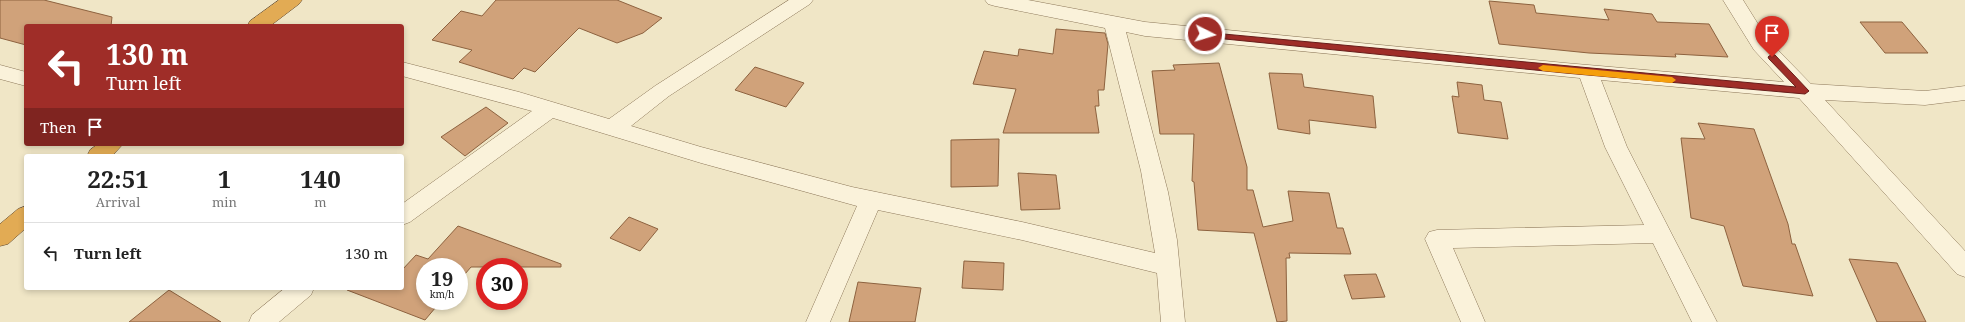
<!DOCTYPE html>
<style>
:root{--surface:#fff;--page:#f6f6f6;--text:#222;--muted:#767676;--line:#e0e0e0}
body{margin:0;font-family:"Noto Serif",serif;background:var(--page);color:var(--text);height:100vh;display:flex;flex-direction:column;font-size:15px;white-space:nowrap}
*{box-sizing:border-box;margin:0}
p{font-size:13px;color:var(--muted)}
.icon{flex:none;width:22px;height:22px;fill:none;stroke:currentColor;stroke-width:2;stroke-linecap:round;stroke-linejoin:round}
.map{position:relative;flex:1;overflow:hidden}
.side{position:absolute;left:24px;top:154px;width:380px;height:136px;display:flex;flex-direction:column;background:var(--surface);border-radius:4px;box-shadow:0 2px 6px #0003}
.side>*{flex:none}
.banner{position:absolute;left:24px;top:24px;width:380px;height:122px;border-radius:4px;box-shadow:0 2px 6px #0003;background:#9f2d28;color:#fff;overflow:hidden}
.speed{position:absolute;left:416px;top:258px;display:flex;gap:8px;font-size:20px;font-weight:700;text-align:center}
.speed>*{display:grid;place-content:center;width:52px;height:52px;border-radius:50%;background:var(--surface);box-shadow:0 2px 6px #0003;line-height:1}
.speed small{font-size:10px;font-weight:400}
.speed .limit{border:6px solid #d22;background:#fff;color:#111}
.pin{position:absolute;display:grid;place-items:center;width:34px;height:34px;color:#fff;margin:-41px -17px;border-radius:50% 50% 50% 0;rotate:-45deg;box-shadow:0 0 4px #0007}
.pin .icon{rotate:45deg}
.me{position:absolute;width:44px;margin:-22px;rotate:95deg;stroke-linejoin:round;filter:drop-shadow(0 0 3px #0008)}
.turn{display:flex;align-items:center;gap:14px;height:84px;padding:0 16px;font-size:18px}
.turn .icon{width:52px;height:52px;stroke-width:2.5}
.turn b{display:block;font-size:28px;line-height:34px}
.then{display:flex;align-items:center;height:38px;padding:0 16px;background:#0003;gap:8px;font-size:15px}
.eta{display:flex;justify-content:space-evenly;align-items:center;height:68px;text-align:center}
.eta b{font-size:24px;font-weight:700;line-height:28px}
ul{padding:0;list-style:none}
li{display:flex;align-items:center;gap:12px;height:60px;padding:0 16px;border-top:1px solid var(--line)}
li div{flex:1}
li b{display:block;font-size:15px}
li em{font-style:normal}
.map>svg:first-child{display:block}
.building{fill:#d0a27a;stroke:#8d623f}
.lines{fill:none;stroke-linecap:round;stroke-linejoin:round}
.minor-casing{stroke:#8d785a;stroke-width:1}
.highway-casing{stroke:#5a452f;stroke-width:1}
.minor{fill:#faf2da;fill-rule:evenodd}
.highway{fill:#e2ab54;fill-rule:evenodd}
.route{fill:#9f2d28;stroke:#671d1a}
.slow{fill:#f59e0b}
</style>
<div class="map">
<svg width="1965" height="322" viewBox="0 0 1965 322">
<rect width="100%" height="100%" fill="#f0e6c6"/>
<g class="building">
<polygon points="0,0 44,0 112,17 111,26 26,26 26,45 0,38"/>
<polygon points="496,0 617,0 662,18 643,33 617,43 579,28 535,72 524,68 513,79 459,62 472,50 432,40 461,11 482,16"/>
<polygon points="1489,1 1534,5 1536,13 1609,20 1604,9 1652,14 1657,22 1709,24 1728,57 1675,54 1676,57 1589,53 1499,44"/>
<polygon points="1860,22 1902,22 1928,53 1885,53"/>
<polygon points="1056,29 1105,33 1108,44 1104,90 1098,90 1099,106 1095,106 1099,133 1003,133 1016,89 973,84 984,51 1018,56 1019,49 1053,54"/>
<polygon points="1219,63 1247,167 1247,190 1253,190 1263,227 1293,221 1288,191 1329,193 1337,228 1343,228 1351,254 1289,253 1290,258 1286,258 1287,321 1277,322 1254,233 1198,230 1194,182 1192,181 1194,134 1160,134 1152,71 1175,70 1173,65"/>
<polygon points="755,67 804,83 786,107 735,90"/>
<polygon points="1269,73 1302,74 1304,87 1373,96 1376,128 1309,120 1310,134 1278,129"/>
<polygon points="1457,82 1482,85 1484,100 1501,102 1508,139 1458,133 1452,96 1459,97"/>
<polygon points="486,107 508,123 465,156 441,137"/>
<polygon points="1698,123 1754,129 1788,224 1792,244 1795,244 1813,296 1743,286 1724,226 1691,218 1681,138 1705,139"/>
<polygon points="999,139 998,186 951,187 951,140"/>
<polygon points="1018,173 1056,175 1060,209 1021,210"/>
<polygon points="629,217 658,229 640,251 610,238"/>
<polygon points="458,226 561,264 561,267 471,267 459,281 459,267 425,267 425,301 441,301 425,320 347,290 348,288 402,288 402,270 416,255 428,259"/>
<polygon points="1849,259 1897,263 1926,322 1877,322"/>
<polygon points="964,261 1004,263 1003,290 962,288"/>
<polygon points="1376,274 1385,297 1352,299 1344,275"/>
<polygon points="858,282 921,288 915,322 849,322"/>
<polygon points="169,290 221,322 129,322"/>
</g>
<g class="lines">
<g class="minor-casing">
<g id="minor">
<polygon points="789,0 813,0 810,4 669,96 631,126 701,147 852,187 1022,222 1155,253 1141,171 1105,28 995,6 988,4 985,0 1028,0 1145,22 1565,63 1784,82 1754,50 1723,0 1743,0 1768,40 1811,84 1925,91 1965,86 1965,100 1925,105 1825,100 1965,251 1965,277 1957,274 1799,98 1601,80 1627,147 1717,322 1692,322 1653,243 1453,248 1485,322 1461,322 1425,239 1429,232 1437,230 1644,225 1605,147 1580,78 1145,36 1126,32 1168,192 1177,240 1185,322 1161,322 1157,273 1022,240 878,210 830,322 806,322 857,206 701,163 553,118 410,222 402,225 402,204 532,111 402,76 402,62 519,92 609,119 655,86"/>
<polygon points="0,65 26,72 26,86 0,79"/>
<polygon points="285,288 314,288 311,295 279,322 249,322 252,315"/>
</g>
</g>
<g class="highway-casing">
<g id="highway">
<polygon points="279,0 302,0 299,4 270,26 247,26 250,21"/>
<polygon points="98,144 123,144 112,156 87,156 90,150"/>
<polygon points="26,206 26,228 8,244 0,246 0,224 18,209"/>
</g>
</g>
<use href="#minor" class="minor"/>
<use href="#highway" class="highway"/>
</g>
<polygon class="route" points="1202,32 1796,87 1769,59 1768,57 1772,54 1775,55 1809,91 1805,94 1565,73 1205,37 1201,34"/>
<polygon class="slow" points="1543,65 1672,77 1676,80 1672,83 1543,71 1538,68"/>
</svg>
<div class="speed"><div>19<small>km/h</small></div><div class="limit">30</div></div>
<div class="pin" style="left:1772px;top:57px;background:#d93025"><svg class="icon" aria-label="arrive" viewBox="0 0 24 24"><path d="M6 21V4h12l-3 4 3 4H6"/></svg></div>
<svg class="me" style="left:1205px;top:34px" viewBox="-20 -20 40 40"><circle r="17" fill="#9f2d28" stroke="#fff" stroke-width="3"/><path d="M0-11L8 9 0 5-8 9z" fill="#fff"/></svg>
<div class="banner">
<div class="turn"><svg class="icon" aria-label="left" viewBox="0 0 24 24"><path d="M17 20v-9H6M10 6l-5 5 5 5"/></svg><div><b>130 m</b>Turn left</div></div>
<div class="then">Then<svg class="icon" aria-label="arrive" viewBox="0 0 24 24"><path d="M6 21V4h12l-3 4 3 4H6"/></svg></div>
</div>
<section class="side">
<div class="eta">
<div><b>22:51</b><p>Arrival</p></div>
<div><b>1</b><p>min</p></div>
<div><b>140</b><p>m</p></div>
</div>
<ul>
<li><svg class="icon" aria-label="left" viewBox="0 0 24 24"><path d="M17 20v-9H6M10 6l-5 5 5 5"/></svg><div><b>Turn left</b></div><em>130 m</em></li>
</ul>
</section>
</div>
